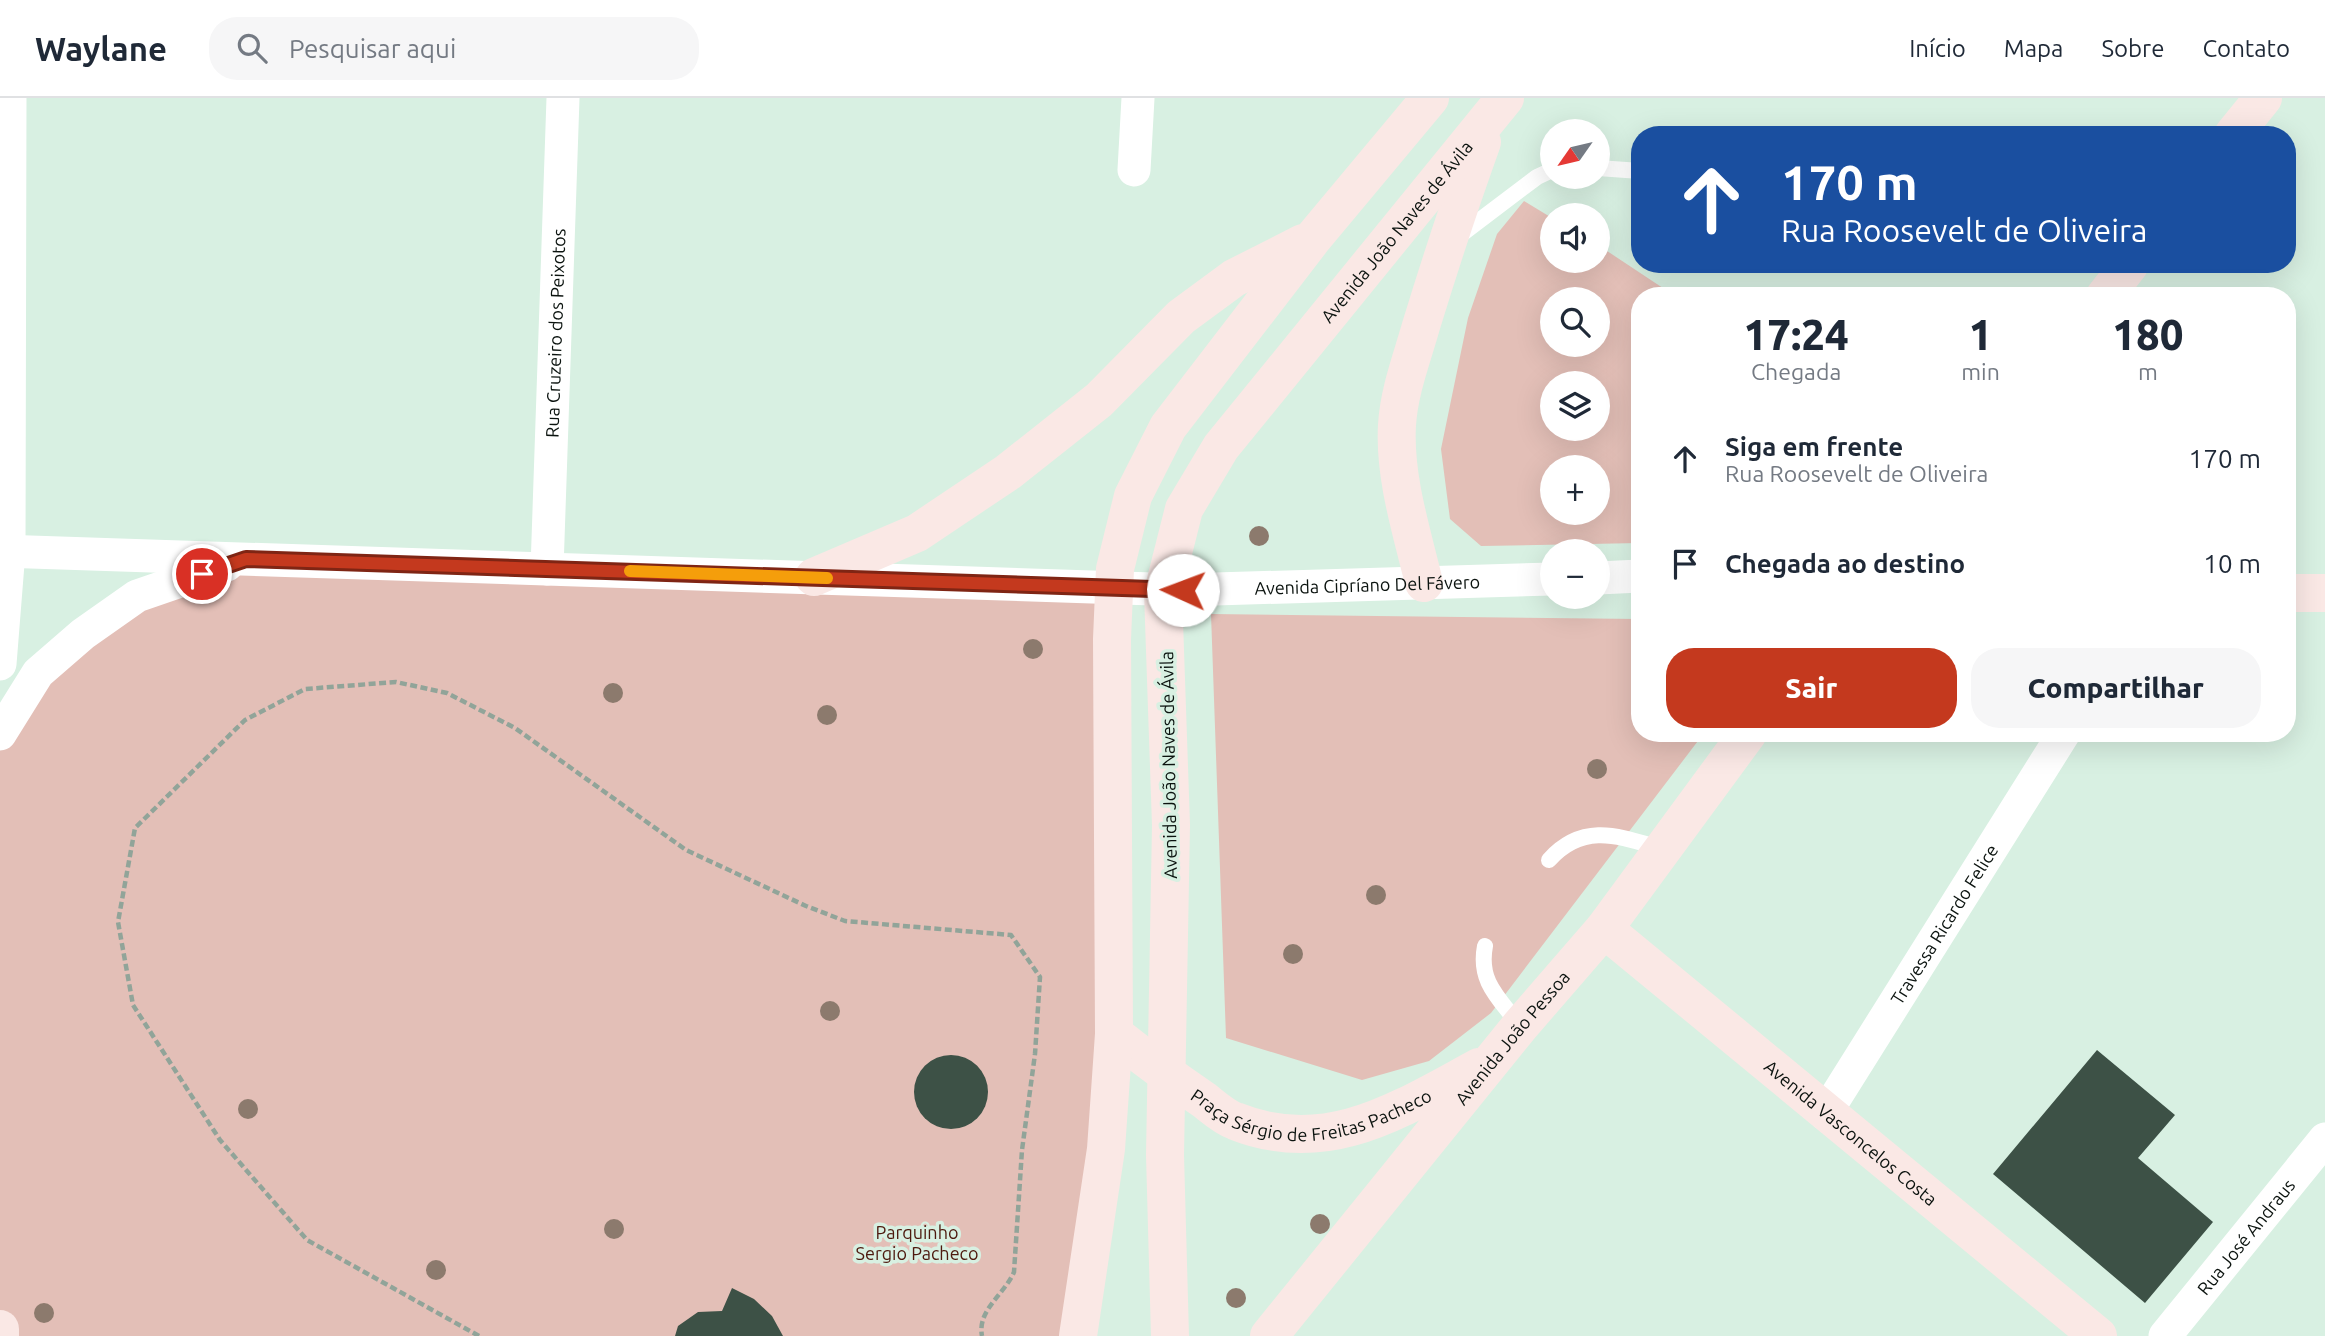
<!DOCTYPE html>
<html lang="pt">
<meta charset="utf-8">
<style>
:root{--surface:#fff;--page:#f6f6f7;--text:#1f2937;--muted:#747a83;--line:#e0e1e3;--accent:#c4391e}
body{margin:0;font-family:Ubuntu,sans-serif;background:var(--page);color:var(--text);height:100vh;display:flex;flex-direction:column;font-size:26px;white-space:nowrap}
*{box-sizing:border-box;margin:0}
p{font-size:23px;color:var(--muted)}
.icon{flex:none;width:38px;height:38px;fill:none;stroke:currentColor;stroke-width:2;stroke-linecap:round;stroke-linejoin:round}
.map{position:relative;flex:1;overflow:hidden}
.details{position:absolute;left:1631px;top:189px;width:665px;height:455px;display:flex;flex-direction:column;background:var(--surface);border-radius:28px;box-shadow:0 7px 28px #0002}
.details>*{flex:none}
.guide{position:absolute;left:1631px;top:28px;width:665px;height:147px;border-radius:28px;box-shadow:0 7px 28px #0002;background:#1a4fa0;color:#fff;overflow:hidden}
.needle{width:46px;rotate:236deg}
.controls{position:absolute;left:1540px;top:21px;display:grid;gap:14px}
.controls a{display:grid;place-items:center;width:70px;height:70px;border-radius:50%;background:var(--surface);box-shadow:0 7px 28px #0002;font-size:35px}
.pin{position:absolute;display:grid;place-items:center;width:60px;height:60px;color:#fff;margin:-30px;border:4px solid #fff;border-radius:50%;box-shadow:0 2px 7px #0007}
.me{position:absolute;width:77px;margin:-38px;rotate:272deg;stroke-linejoin:round;filter:drop-shadow(0 0 5px #0008)}
.turn{display:flex;align-items:center;gap:24px;height:147px;padding:0 35px;font-size:32px}
.turn .icon{width:91px;height:91px;stroke-width:2.5}
.turn b{display:block;font-size:49px;line-height:60px}
.eta{display:flex;justify-content:space-evenly;align-items:center;height:119px;text-align:center}
.eta b{font-size:42px;font-weight:800;line-height:49px}
.cta{display:flex;gap:14px;margin-top:auto;padding:14px 35px}
.cta a{flex:1;height:80px;border-radius:28px;background:var(--accent);color:#fff;font-size:28px;font-weight:800;line-height:80px;text-align:center}
.cta a+a{background:var(--page);color:var(--text)}
ul{padding:0;list-style:none}
li{display:flex;align-items:center;gap:21px;height:105px;padding:0 35px}
li div{flex:1}
li b{display:block;font-size:26px}
li em{font-style:normal}
header{display:flex;align-items:center;gap:42px;box-sizing:border-box;height:98px;padding:0 35px;background:var(--surface);border-bottom:2px solid var(--line)}
header strong{font-size:33px}
nav{display:flex;gap:38px;margin-inline-start:auto;font-size:24px}
.search{width:490px;height:63px;background:var(--page);display:flex;align-items:center;gap:18px;box-sizing:border-box;padding:0 24px;border-radius:28px;color:var(--muted);font-size:26px}
.map>svg:first-child{display:block}
.green{fill:#e3bfb7;fill-rule:evenodd}
.building{fill:#3d5146}
.lines{fill:none;stroke-linecap:round;stroke-linejoin:round}
.path{stroke:#91a499;stroke-width:4.5;stroke-dasharray:7 3.5;stroke-linecap:butt}
.lane{stroke:#fff;stroke-width:16}
.street{stroke:#fff;stroke-width:33}
.secondary{stroke:#fae8e5;stroke-width:38}
.tree{fill:#8c7a6d}
.route-casing{stroke:#7f2514;stroke-width:18}
.route{stroke:#c4391e;stroke-width:12}
.slow{stroke:#f59e0b;stroke-width:12}
.labels{text-anchor:middle;dominant-baseline:central;stroke-width:7;stroke-linejoin:round;paint-order:stroke}
.street-label{font-size:18px;fill:#0b130f;stroke:#d8f0e2}
.park-label{font-size:18px;fill:#4d190e;stroke:#d8f0e2}
</style>
<header>
<strong>Waylane</strong>
<div class="search"><svg class="icon" aria-label="search" viewBox="0 0 24 24"><circle cx="10" cy="10" r="6"/><path d="M15 15l6 6"/></svg>Pesquisar aqui</div>
<nav><a>Início</a><a>Mapa</a><a>Sobre</a><a>Contato</a></nav>
</header>
<div class="map">
<svg width="2325" height="1238" viewBox="0 0 2325 1238">
<rect width="100%" height="100%" fill="#d8f0e2"/>
<g class="green">
<path d="M1524 103 1552 120V163H1598V147L1675 198H1640V445L1481 448 1450 421 1441 351 1468 220 1497 136ZM1598 201V247H1552V201ZM1598 285V331H1552V285ZM1598 369V415H1552V369Z"/>
<polygon points="246,461 1099,488 1114,936 1074,1238 0,1238 0,636 83,536"/>
<polygon points="1211,516 1640,521 1640,635 1704,635 1491,915 1429,963 1362,982 1226,940"/>
</g>
<g class="building">
<polygon points="2097,952 2175,1017 2138,1060 2213,1124 2145,1205 1993,1076"/>
<circle cx="951" cy="994" r="37"/>
<polygon points="732,1190 754,1201 772,1218 783,1238 675,1238 678,1228 698,1214 722,1213"/>
</g>
<g class="lines">
<path class="path" d="M479 1238 307 1142 220 1042 133 907 118 824 135 730 245 622 305 591 396 584 447 595 515 630 686 752 806 808 845 823 1011 837 1040 879 1035 956 1022 1052 1014 1174C1004 1197 977 1212 982 1238"/>
<g class="lane">
<polyline points="1598,70 1640,73"/>
<polyline points="1459,138 1537,79 1552,72"/>
<path d="M1549 762C1584 723 1621 739 1663 751"/>
<path d="M1485 848C1478 884 1499 900 1520 928"/>
</g>
<g class="street">
<polyline points="1134,72 1138,0"/>
<path id="s1" d="M0 453 1183 492 1552 481"/>
<path id="s2" d="M547 471 563 0"/>
<polyline points="1598,480 1640,478"/>
<polyline points="0,566 9,453 10,0"/>
<polyline points="0,636 38,575 83,536 137,498 227,467"/>
<path id="s3" d="M1825 1016 2064 635"/>
<path id="s4" d="M2165 1238 2325 1041"/>
</g>
<g class="secondary">
<polyline points="2233,37 2263,0"/>
<polyline points="2105,198 2130,166"/>
<polyline points="814,479 917,435 1008,374 1099,302 1181,219 1234,180 1303,145"/>
<path d="M1424 485C1412 434 1394 380 1397 327 1399 293 1412 260 1421 228 1440 166 1460 105 1482 44"/>
<polyline points="2287,495 2325,495"/>
<path id="s5" d="M1604 831 2098 1238"/>
<path id="s6" d="M1114 936C1143 959 1173 981 1204 1002 1213 1009 1224 1019 1235 1023 1327 1060 1399 1012 1479 969"/>
<polyline points="0,1231 0,1238"/>
<polyline points="1078,1238 1106,1051 1114,936 1112,541 1115,471 1133,398 1168,329 1314,139 1430,0"/>
<path id="s7" d="M1170 1238 1165 1057 1171 727 1163 494 1184 411 1221 349 1505 0"/>
<path id="s8" d="M1269 1238 1520 928 1604 831 1748 635"/>
</g>
</g>
<g class="tree">
<circle cx="1259" cy="438" r="10"/>
<circle cx="1033" cy="551" r="10"/>
<circle cx="613" cy="595" r="10"/>
<circle cx="827" cy="617" r="10"/>
<circle cx="1597" cy="671" r="10"/>
<circle cx="1376" cy="797" r="10"/>
<circle cx="1293" cy="856" r="10"/>
<circle cx="830" cy="913" r="10"/>
<circle cx="248" cy="1011" r="10"/>
<circle cx="1320" cy="1126" r="10"/>
<circle cx="614" cy="1131" r="10"/>
<circle cx="436" cy="1172" r="10"/>
<circle cx="1236" cy="1200" r="10"/>
<circle cx="44" cy="1215" r="10"/>
</g>
<g class="lines">
<g class="route-casing">
<polyline id="route" points="202,476 246,461 1183,492"/>
</g>
<use href="#route" class="route"/>
<polyline class="slow" points="630,473 827,480"/>
</g>
<g class="labels">
<g class="street-label">
<text stroke="none"><textPath href="#s7" startOffset="1180">Avenida João Naves de Ávila</textPath></text>
<text stroke="none"><textPath href="#s2" startOffset="236">Rua Cruzeiro dos Peixotos</textPath></text>
<text stroke="none"><textPath href="#s1" startOffset="1368">Avenida Cipríano Del Fávero</textPath></text>
<text transform="translate(1168 667) rotate(-91)">Avenida João Naves de Ávila</text>
<text stroke="none"><textPath href="#s3" startOffset="224">Travessa Ricardo Felice</textPath></text>
<text stroke="none"><textPath href="#s8" startOffset="385">Avenida João Pessoa</textPath></text>
<text stroke="none"><textPath href="#s6" startOffset="226">Praça Sérgio de Freitas Pacheco</textPath></text>
<text stroke="none"><textPath href="#s5" startOffset="320">Avenida Vasconcelos Costa</textPath></text>
<text stroke="none"><textPath href="#s4" startOffset="128">Rua José Andraus</textPath></text>
</g>
<g class="park-label">
<text x="917" y="1134">Parquinho<tspan x="917" dy="21">Sergio Pacheco</tspan></text>
</g>
</g>
</svg>
<div class="controls">
<a><svg class="needle" viewBox="-14 -14 28 28"><path d="M0-13l5 13h-10z" fill="#e53935"/><path d="M0 13l5-13h-10z" fill="#747a83"/></svg></a>
<a><svg class="icon" aria-label="sound" viewBox="0 0 24 24"><path d="M4 9h4l5-4v14l-5-4H4zM17 9q2 3 0 6"/></svg></a>
<a><svg class="icon" aria-label="search" viewBox="0 0 24 24"><circle cx="10" cy="10" r="6"/><path d="M15 15l6 6"/></svg></a>
<a><svg class="icon" aria-label="layers" viewBox="0 0 24 24"><path d="M12 4l9 5-9 5-9-5zM3 14l9 5 9-5"/></svg></a>
<a>+</a>
<a>−</a>
</div>
<div class="pin" style="left:202px;top:476px;background:#d93025"><svg class="icon" aria-label="arrive" viewBox="0 0 24 24"><path d="M6 21V4h12l-3 4 3 4H6"/></svg></div>
<svg class="me" style="left:1183px;top:492px" viewBox="-20 -20 40 40"><circle r="19" fill="#fff"/><path d="M0-13L10 11 0 6-10 11z" fill="#c4391e"/></svg>
<div class="guide">
<div class="turn"><svg class="icon" aria-label="ahead" viewBox="0 0 24 24"><path d="M12 20V5M6 11l6-6 6 6"/></svg><div><b>170 m</b>Rua Roosevelt de Oliveira</div></div>
</div>
<section class="details">
<div class="eta">
<div><b>17:24</b><p>Chegada</p></div>
<div><b>1</b><p>min</p></div>
<div><b>180</b><p>m</p></div>
</div>
<ul>
<li><svg class="icon" aria-label="ahead" viewBox="0 0 24 24"><path d="M12 20V5M6 11l6-6 6 6"/></svg><div><b>Siga em frente</b><p>Rua Roosevelt de Oliveira</p></div><em>170 m</em></li>
<li><svg class="icon" aria-label="arrive" viewBox="0 0 24 24"><path d="M6 21V4h12l-3 4 3 4H6"/></svg><div><b>Chegada ao destino</b></div><em>10 m</em></li>
</ul>
<div class="cta"><a>Sair</a><a>Compartilhar</a></div>
</section>
</div>
